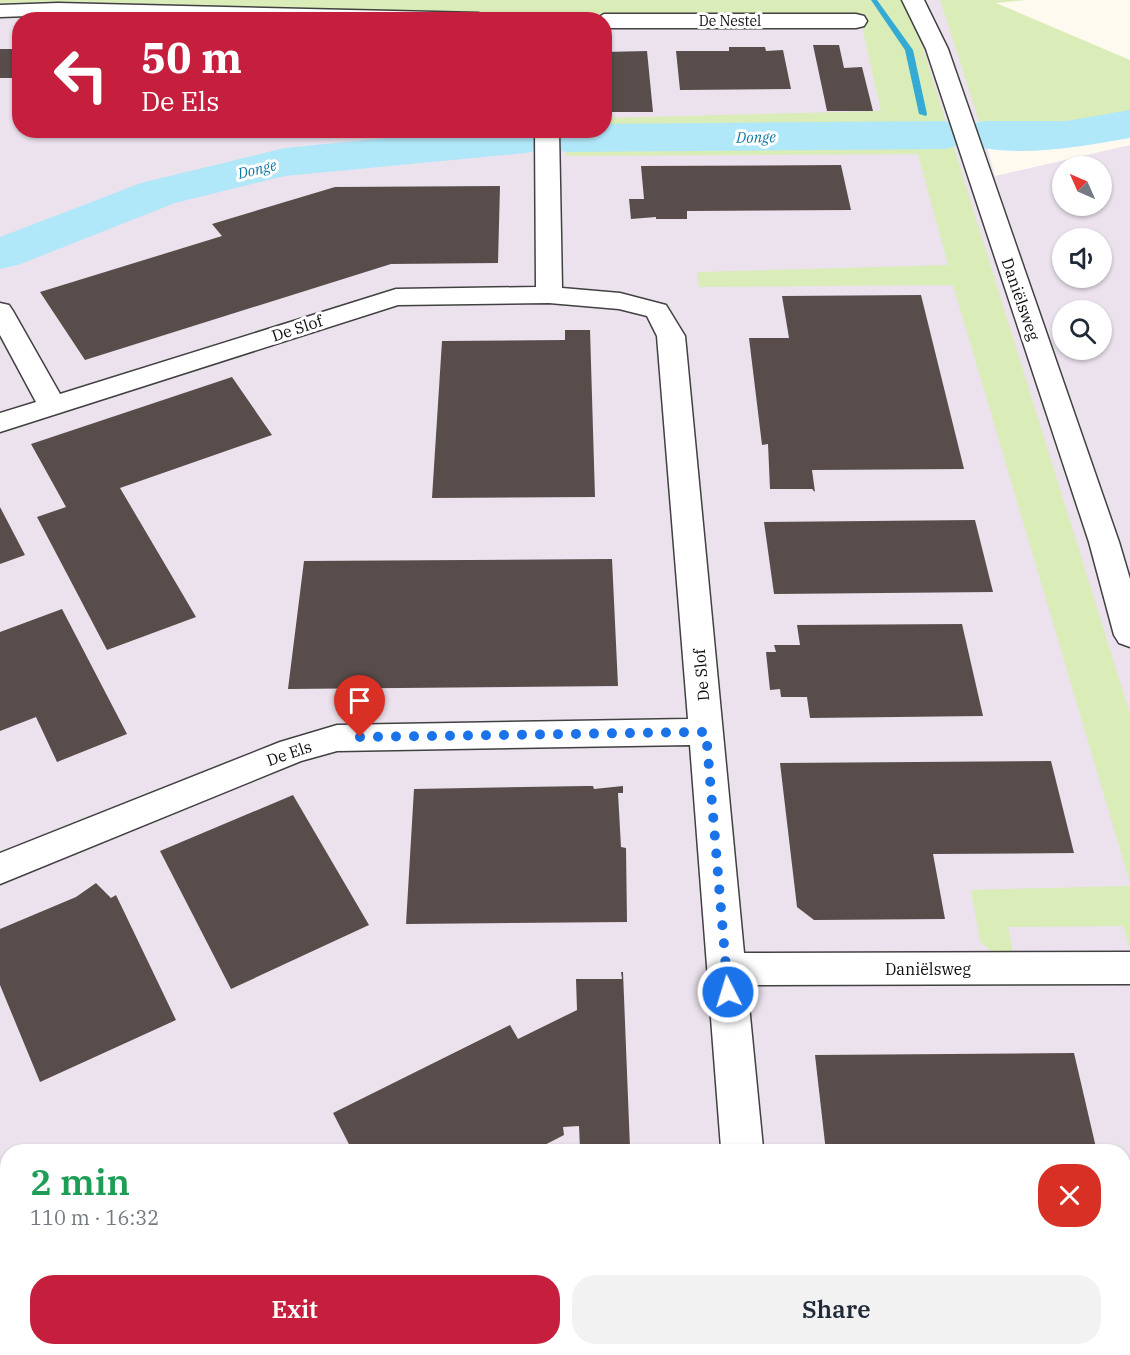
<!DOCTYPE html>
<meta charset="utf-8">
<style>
:root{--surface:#fff;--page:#f2f2f3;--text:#1f2937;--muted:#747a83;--accent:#c61f3e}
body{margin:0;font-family:"IBM Plex Serif",serif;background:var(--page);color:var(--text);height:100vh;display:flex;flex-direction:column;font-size:22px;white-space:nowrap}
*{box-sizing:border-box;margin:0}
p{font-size:20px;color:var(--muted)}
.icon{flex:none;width:33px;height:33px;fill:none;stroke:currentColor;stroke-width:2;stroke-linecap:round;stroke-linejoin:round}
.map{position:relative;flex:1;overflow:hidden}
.details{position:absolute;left:0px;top:1144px;width:1131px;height:212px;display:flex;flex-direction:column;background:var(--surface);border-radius:24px 24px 0 0;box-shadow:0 2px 4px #0004}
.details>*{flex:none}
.guide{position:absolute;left:12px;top:12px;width:600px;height:126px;border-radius:24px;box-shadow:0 2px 4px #0004;background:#c61f3e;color:#fff;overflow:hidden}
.needle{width:39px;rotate:315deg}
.buttons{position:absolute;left:1052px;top:156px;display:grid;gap:12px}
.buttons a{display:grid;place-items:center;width:60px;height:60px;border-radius:50%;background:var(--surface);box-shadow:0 2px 4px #0004;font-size:30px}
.pin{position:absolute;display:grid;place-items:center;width:51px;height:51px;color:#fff;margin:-62px -26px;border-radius:50% 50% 50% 0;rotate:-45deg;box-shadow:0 0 6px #0007}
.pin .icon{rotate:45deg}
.me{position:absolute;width:66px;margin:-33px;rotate:355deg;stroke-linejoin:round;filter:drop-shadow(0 0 4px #0008)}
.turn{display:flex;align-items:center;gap:21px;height:126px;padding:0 30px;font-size:27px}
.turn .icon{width:78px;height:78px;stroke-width:2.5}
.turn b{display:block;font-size:42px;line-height:51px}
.round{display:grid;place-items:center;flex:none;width:63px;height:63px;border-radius:24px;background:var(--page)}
.head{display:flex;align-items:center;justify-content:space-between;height:102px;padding:0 30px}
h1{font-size:36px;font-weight:600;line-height:45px;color:#1e9e55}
.button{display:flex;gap:12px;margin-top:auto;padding:12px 30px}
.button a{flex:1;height:69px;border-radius:24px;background:var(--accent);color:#fff;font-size:24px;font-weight:600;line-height:69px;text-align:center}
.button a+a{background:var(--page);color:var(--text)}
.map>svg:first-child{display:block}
.industrial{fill:#ebe2ed;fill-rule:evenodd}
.green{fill:#daecb7}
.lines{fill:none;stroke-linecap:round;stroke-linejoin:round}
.stream{fill:#34abd4;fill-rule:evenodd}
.river{fill:#b1e8f9;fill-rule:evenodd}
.building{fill:#584d4a}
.minor-casing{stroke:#414141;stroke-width:3}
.minor{fill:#fff;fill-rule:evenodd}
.route{stroke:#1a73e8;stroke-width:10;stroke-dasharray:0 18}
.labels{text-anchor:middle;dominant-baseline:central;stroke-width:6;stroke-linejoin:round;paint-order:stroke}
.far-street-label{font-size:14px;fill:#0e0e0e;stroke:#fff}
.far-water-label{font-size:15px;font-style:italic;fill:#107aa7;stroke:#fff}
.street-label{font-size:16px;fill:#0e0e0e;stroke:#fff}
</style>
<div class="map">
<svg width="1130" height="1355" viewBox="0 0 1130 1355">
<rect width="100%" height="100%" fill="#fffaf0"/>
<path class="industrial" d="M0 0H946L995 176 1130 145V1355H0ZM20 20H604V130H20ZM1062 166H1101V206H1062ZM1062 238H1101V278H1062ZM1062 310H1101V350H1062ZM8 1152H1124V1348H8Z"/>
<g class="green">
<polygon points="0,0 908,0 1130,714 1130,883 953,285 699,287 697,272 948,265 918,154 566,156 568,131 604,130 605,118 881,111 859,13 529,14 82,2 0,3"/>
<polygon points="940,0 1027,0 996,3 1130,60 1130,121 1051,136 984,136"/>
<polygon points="1130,886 1130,951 1123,926 1008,927 1013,954 994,953 980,942 971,890"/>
</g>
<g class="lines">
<polygon class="stream" points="871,0 877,0 913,50 927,114 926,116 919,114 905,50"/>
<path class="river" d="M1130 110V138C1078 147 1020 158 968 145L964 140 961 145 945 149 566 152 550 148 546 143 542 149 526 153 285 176 175 203 18 265 0 269V237L141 183 285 148 468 130H543L546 134 548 130H604V124L945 121 961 125 964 130 968 125 984 121H1066Z"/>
</g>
<g class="building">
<polygon points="813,45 839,45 844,68 862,67 873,111 827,111"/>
<polygon points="729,47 765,47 766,51 783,50 791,89 680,90 676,51 729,51"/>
<rect x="0" y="49" width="20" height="29"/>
<polygon points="647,51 653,112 604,112 604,52"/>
<polygon points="841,165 851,210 687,211 687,219 656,219 656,217 631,219 629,199 644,199 641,166"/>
<polygon points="500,186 498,263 391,264 85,360 40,292 222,236 212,224 335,187"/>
<polygon points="921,295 964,469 812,470 815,492 812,489 770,489 768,444 762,445 749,338 789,338 782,296"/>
<polygon points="565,330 590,330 595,497 432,498 442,341 565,340"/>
<polygon points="232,377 272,435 120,488 196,617 107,650 37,517 66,507 31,444"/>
<polygon points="0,507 25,555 0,564"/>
<polygon points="975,520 993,592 774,594 764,522"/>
<polygon points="612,559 618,686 288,689 304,561"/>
<polygon points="62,609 127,734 57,762 36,717 0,731 0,632"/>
<polygon points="962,624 983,716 810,718 807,697 781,697 780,689 770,690 766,652 776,652 774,645 800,645 797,625"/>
<polygon points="1051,761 1074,853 933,854 945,919 814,920 797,907 780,763"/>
<polygon points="587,786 593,786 594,789 623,786 623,793 618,793 621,847 626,848 627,922 406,924 414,789"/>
<polygon points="293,795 369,925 231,989 160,851"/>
<polygon points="96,883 111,898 116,895 176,1020 40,1082 0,985 0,929 76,897"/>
<polygon points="621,972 623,972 630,1148 580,1149 579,1126 563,1127 564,1135 531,1152 353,1152 333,1113 510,1025 518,1039 577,1010 576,979 622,979"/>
<polygon points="1074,1053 1097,1152 826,1152 815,1055"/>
<polygon points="0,1268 8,1287 8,1348 30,1348 32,1355 0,1355"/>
<polygon points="1124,1272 1130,1296 1130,1355 943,1355 938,1348 1124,1348"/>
<polygon points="819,1348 846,1348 851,1355 808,1355"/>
</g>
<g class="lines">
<g class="minor-casing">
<g id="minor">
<polygon points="902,0 924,0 948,49 1119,542 1130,579 1130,647 1119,643 1114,635 1089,542 926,49"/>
<polygon points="58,3 478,13 486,15 489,20 211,20 58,15 0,17 0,5"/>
<polygon points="604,14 856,14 864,16 867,21 864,26 856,28 604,28 604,20 594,20"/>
<polygon points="535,130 559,130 562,288 620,293 666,305 685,336 744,953 1130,952 1130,984 747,985 763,1148 761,1152 719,1152 721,1148 690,745 337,751 301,761 0,884 0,853 280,742 337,725 688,719 657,336 647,316 619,309 549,303 398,305 0,432 0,413 36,402 0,335 0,303 9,305 13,311 60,394 396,289 536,287"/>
<polygon points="418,1348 472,1348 469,1355 416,1355"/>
</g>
</g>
<use href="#minor" class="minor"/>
</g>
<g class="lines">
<polyline class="route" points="360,737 706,732 728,992"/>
</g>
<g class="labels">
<g class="far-street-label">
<text x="730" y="21">De Nestel</text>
</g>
<g class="far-water-label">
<text transform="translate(756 137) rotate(-1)">Donge</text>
<text transform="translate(257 169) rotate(-14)">Donge</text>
</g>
<g class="street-label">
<text transform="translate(1021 299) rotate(71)">Daniëlsweg</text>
<text transform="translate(297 328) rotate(-18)">De Slof</text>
<text transform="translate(701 675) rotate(-95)">De Slof</text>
<text transform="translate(289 753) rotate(-19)">De Els</text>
<text x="928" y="969">Daniëlsweg</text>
</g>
</g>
</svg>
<div class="buttons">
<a><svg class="needle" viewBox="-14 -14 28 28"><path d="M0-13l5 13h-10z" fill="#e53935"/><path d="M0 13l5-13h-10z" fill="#747a83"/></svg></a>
<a><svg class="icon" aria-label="sound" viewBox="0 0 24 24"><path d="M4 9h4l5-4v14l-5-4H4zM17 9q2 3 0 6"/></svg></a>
<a><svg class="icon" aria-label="search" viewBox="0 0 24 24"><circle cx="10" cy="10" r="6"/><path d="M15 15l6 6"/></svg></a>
</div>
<div class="pin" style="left:360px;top:737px;background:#d93025"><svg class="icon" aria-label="arrive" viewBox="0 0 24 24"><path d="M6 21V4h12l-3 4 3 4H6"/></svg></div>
<svg class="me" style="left:728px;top:992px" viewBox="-20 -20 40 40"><circle r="17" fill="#1a73e8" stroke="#fff" stroke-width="3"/><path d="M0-11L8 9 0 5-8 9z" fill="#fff"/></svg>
<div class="guide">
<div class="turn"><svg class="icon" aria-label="left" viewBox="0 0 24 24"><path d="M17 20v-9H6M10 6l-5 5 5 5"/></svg><div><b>50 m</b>De Els</div></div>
</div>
<section class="details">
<div class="head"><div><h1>2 min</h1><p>110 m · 16:32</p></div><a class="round" style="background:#d93025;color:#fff"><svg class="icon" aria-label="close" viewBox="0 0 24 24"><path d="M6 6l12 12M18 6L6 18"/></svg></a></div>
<div class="button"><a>Exit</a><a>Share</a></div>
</section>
</div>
